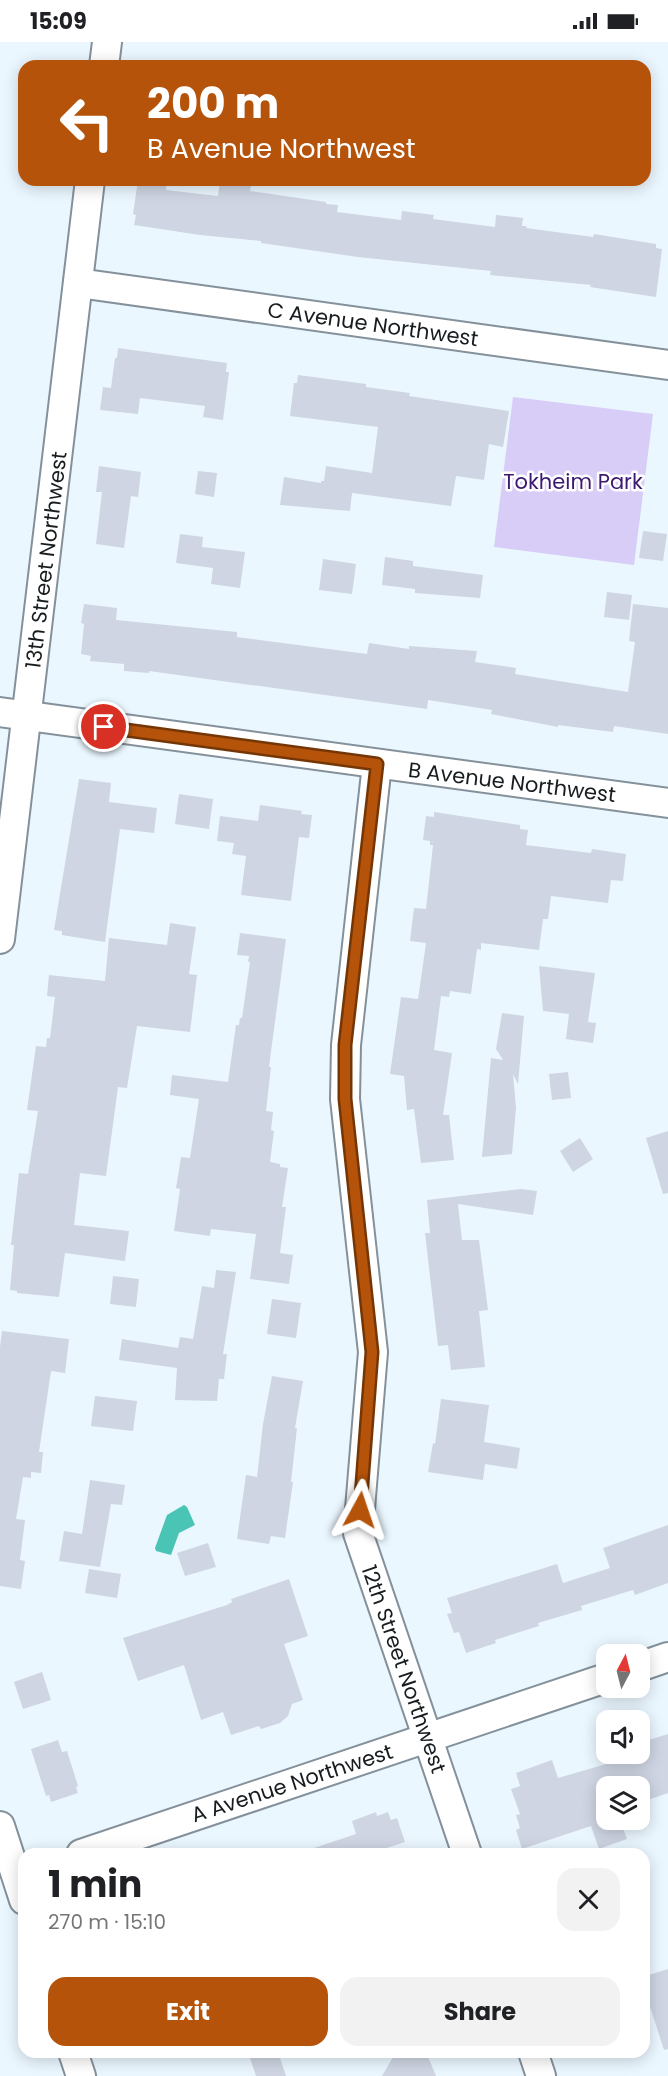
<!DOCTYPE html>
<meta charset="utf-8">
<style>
:root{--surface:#fff;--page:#f2f2f2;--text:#202124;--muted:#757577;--accent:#b45309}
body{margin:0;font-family:Poppins,sans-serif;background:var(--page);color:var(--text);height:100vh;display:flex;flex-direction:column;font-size:22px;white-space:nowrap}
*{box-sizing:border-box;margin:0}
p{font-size:20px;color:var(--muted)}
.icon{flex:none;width:33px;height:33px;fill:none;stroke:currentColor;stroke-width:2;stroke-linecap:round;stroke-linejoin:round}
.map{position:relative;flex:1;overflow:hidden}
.drawer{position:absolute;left:18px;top:1806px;width:632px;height:210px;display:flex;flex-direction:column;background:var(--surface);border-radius:18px;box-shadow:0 3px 15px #0003}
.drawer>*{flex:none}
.hud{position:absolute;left:18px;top:18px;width:633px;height:126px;border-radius:18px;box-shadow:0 3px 15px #0003;background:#b45309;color:#fff;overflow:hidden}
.needle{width:39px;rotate:7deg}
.buttons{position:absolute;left:596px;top:1602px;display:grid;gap:12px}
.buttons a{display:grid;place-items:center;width:54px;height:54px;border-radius:12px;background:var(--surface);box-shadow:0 3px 15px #0003;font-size:30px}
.pin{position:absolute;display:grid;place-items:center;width:51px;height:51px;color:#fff;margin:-26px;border:3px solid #fff;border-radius:50%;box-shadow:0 2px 6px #0007}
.me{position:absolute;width:66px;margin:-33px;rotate:5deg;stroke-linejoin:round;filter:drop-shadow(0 0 4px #0008)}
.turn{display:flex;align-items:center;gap:21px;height:126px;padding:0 30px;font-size:27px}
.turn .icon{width:78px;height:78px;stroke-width:2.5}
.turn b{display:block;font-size:42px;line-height:51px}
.round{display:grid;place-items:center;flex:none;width:63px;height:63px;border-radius:18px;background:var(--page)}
.headline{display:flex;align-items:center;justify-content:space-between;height:102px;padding:0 30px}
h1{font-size:36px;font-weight:700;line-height:45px}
.primary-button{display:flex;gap:12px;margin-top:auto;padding:12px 30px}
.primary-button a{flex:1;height:69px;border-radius:18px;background:var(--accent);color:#fff;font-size:24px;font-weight:700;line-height:69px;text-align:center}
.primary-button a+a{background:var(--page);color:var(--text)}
.status{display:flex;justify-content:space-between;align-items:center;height:42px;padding:0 30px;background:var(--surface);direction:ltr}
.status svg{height:16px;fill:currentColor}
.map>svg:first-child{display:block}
.green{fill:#d7cdf7}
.water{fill:#4ac4b5}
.building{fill:#cfd5e3}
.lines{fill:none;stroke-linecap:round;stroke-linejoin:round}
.street-casing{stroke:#84919b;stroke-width:32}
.street{stroke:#fff;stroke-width:28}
.route-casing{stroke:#753606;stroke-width:15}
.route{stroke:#b45309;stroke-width:10}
.labels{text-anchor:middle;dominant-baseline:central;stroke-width:5;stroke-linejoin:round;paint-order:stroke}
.street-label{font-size:21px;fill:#171c1f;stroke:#fff}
.park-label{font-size:21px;fill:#3d1a71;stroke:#fff}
</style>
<div class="status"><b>15:09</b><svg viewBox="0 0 49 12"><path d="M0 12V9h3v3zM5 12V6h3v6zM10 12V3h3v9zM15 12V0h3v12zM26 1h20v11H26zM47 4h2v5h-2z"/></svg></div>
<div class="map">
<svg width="668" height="2034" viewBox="0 0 668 2034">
<rect width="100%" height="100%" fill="#ebf7ff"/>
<polygon class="green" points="513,355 653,372 634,523 494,505"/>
<polygon class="water" points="184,1463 187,1465 195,1483 179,1491 171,1513 156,1509 155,1506 167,1473"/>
<g class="building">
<polygon points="138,138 167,138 166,148 218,154 220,138 252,138 250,149 326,160 326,162 338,163 337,170 401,178 402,169 434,173 433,177 495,185 496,173 523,176 522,184 527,184 526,186 593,195 594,192 656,202 656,206 662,207 656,255 590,245 591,243 490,233 491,229 358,215 261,201 261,199 200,193 134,183 136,173 133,172"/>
<polygon points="118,306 227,321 226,330 229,330 223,378 203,375 205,364 140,356 138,372 100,368 103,345 111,346 115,316 117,316"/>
<polygon points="298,333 366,342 366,345 410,351 409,354 509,369 503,405 489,402 484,438 456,434 451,464 352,451 350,469 280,463 284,435 321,441 321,439 324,439 326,424 372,431 378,385 290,374 294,341 297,341"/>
<polygon points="99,424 141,430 138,455 131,454 124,506 96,502 102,450 96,450"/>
<polygon points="198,429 217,431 214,455 195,452"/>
<polygon points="643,489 667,492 663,519 639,516"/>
<polygon points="180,492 203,495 202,505 245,510 240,546 211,542 213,526 176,521"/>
<polygon points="385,515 413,519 413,524 483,533 480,556 415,551 415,547 382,543"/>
<polygon points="323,517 356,522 352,552 319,548"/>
<polygon points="607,550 632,553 629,578 604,575"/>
<polygon points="84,562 117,566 116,578 237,590 237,595 367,612 369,601 409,607 409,604 477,609 475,620 516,626 515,632 628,650 635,600 629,599 633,562 668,566 668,692 614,684 613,690 558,683 558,685 491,672 492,668 428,658 427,667 149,629 149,631 124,629 124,622 90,619 91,614 81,612 84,582 81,581"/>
<polygon points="79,737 111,741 109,760 157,766 154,791 120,787 105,900 62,893 62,889 54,888"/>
<polygon points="179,752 213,757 209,787 175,782"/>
<polygon points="260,763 302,769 301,772 312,773 309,796 299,795 291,859 241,853 246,814 232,812 234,801 217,799 220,774 258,779"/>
<polygon points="434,770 520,783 520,787 528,788 526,803 591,811 592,807 626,812 623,839 611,838 608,861 551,854 548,877 543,877 539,908 481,901 481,908 477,907 471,952 450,949 449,955 441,954 434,1008 452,1011 443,1073 449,1073 454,1118 421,1121 414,1067 407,1068 404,1034 390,1032 401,955 418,957 426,901 410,899 414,866 426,867 433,803 430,803 430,799 423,798 426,774 434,775"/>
<polygon points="170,881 196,885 189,932 197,933 190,990 137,984 127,1046 118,1045 106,1134 80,1131 74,1183 129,1189 125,1219 65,1211 59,1255 17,1251 17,1249 10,1248 14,1203 11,1203 19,1131 28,1132 38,1069 27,1068 36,1004 46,1005 47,996 50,996 55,955 47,954 49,933 105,939 109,896 167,903"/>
<polygon points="240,891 286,897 269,1025 271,1025 266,1069 273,1070 271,1088 274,1089 270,1120 280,1122 280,1125 288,1126 282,1165 286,1165 280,1211 293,1213 289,1242 250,1237 256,1192 211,1187 210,1194 174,1189 180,1147 176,1146 181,1115 190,1116 199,1057 170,1053 172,1033 228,1040 236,983 239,983 240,976 242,976 250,920 248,920 249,914 237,913"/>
<polygon points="539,924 595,931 588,980 596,981 593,1001 566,997 569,972 543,969"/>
<polygon points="502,971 524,974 518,1042 513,1032 516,1066 512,1112 482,1115 491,1016 503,1018 496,1007"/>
<polygon points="568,1030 571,1056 552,1058 549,1032"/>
<polygon points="668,1089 668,1151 663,1152 646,1096"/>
<polygon points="580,1096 593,1117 573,1130 560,1109"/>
<polygon points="521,1147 537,1149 533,1173 458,1162 462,1198 479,1198 488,1268 479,1269 485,1325 451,1328 448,1303 438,1304 425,1191 430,1191 427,1158"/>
<polygon points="216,1228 236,1230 223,1312 227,1312 224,1337 219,1337 217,1359 175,1358 177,1326 119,1318 122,1297 178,1306 180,1295 193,1297 202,1244 214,1246"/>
<polygon points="113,1234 139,1237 136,1265 110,1262"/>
<polygon points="272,1257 301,1261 296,1296 267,1292"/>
<polygon points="2,1289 69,1297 65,1331 51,1329 39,1410 43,1410 41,1431 31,1430 31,1436 23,1435 16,1477 25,1478 20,1518 25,1519 21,1547 0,1544 0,1305"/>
<polygon points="272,1334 303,1339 295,1386 297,1386 291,1440 293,1440 285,1496 271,1494 269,1502 237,1497 246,1433 257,1435 263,1382"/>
<polygon points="95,1354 137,1359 133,1389 91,1384"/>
<polygon points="441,1357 489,1363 484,1400 520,1406 517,1427 485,1422 483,1438 428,1430 433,1401 435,1402"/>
<polygon points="90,1438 125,1443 122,1463 111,1462 100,1525 59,1519 64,1489 82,1492"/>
<polygon points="668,1483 668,1541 635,1553 633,1548 581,1564 582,1568 538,1581 539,1584 495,1598 496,1601 466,1611 459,1590 454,1591 447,1572 452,1571 447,1556 557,1522 563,1541 610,1526 603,1506"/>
<polygon points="208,1501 216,1525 185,1534 177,1511"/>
<polygon points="89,1527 121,1532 117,1556 85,1551"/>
<polygon points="289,1537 308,1594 284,1602 303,1658 292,1662 288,1674 280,1681 261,1687 259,1684 231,1693 223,1670 201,1678 184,1623 138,1639 123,1596 227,1563 232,1560 231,1557"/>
<polygon points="42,1630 51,1658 23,1667 14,1640"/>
<polygon points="668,1692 668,1751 639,1761 639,1744 606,1744 606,1778 620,1778 627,1797 599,1807 591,1784 522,1807 516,1788 520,1786 516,1773 520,1772 511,1747 520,1744 516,1731 552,1718 558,1736 613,1720 610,1712 639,1712 639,1701"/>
<polygon points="58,1698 62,1710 67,1709 78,1744 76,1745 78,1751 51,1760 49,1753 46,1754 31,1707"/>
<polygon points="376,1770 377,1774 388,1770 391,1778 397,1776 405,1800 368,1812 309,1812 308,1808 356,1792 352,1779"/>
<polygon points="668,1927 668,2007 664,2008 644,1946 649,1944 646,1934"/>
<polygon points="248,2010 278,2010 286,2034 256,2034"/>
<polygon points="396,2010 426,2010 436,2034 382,2034"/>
</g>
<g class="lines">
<g class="street-casing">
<g id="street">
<polyline points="104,24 107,0"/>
<polyline points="78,241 668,323"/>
<polyline points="0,670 668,761"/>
<polyline points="377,722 346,1003 345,1057 373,1310 358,1491 467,1812"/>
<polyline points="0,897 90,138"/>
<polyline points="639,1625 668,1615"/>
<polyline points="0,1784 24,1858"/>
<polyline points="81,1812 606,1636"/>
<polyline points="73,2010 81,2034"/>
<polyline points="533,2010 541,2034"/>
</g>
</g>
<use href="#street" class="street"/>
</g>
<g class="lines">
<g class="route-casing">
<polyline id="route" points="104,685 377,722 345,1003 345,1057 372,1310 360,1468"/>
</g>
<use href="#route" class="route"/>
</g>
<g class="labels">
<g class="street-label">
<text transform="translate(373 282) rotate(8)">C Avenue Northwest</text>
<text transform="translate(46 518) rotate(-83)">13th Street Northwest</text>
<text transform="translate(512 740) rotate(7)">B Avenue Northwest</text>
<text transform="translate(404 1627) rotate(71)">12th Street Northwest</text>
<text transform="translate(292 1741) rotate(-18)">A Avenue Northwest</text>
</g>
<g class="park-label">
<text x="573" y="439">Tokheim Park</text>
</g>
</g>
</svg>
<div class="buttons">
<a><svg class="needle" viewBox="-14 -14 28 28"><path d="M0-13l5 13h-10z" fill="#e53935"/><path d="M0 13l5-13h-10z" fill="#757577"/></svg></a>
<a><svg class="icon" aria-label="sound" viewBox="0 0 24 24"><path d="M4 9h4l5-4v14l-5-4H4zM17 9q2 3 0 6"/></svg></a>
<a><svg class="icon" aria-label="layers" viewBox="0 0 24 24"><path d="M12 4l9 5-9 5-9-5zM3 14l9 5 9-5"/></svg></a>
</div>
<div class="pin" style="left:104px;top:685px;background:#d93025"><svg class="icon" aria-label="arrive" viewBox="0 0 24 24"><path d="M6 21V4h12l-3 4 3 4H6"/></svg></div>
<svg class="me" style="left:360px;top:1468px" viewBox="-20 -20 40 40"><path d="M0-17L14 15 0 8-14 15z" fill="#b45309" stroke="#fff" stroke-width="4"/></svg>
<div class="hud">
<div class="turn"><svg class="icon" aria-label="left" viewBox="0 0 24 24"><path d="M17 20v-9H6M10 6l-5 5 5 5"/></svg><div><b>200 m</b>B Avenue Northwest</div></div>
</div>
<section class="drawer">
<div class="headline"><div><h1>1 min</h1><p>270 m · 15:10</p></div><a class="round"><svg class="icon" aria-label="close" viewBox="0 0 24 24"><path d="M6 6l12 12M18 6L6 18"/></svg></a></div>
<div class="primary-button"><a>Exit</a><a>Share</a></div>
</section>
</div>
